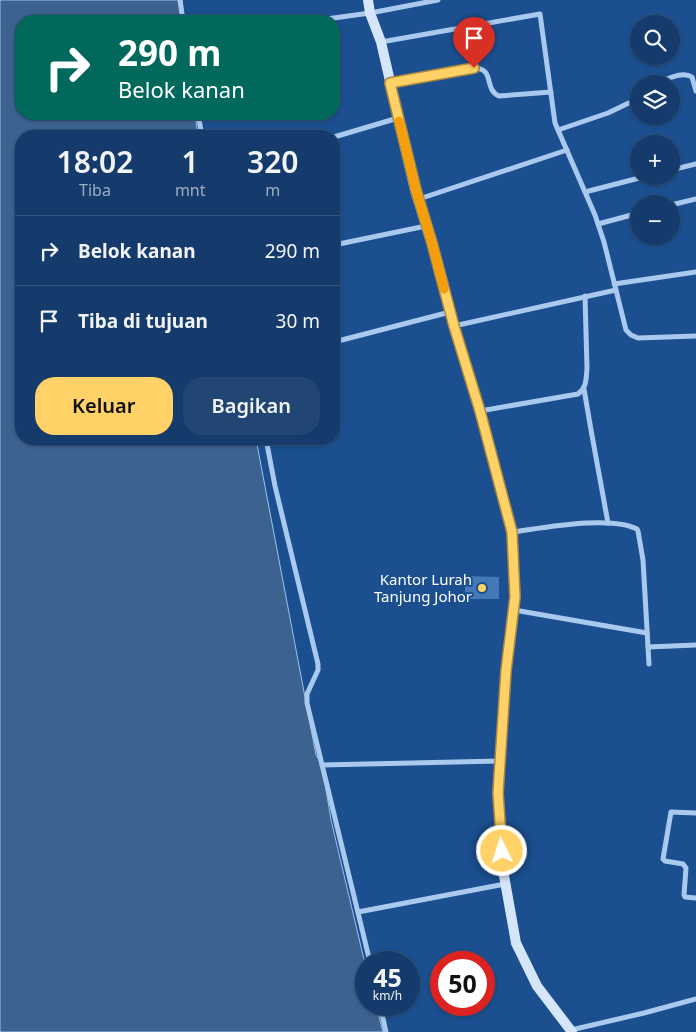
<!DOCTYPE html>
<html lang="id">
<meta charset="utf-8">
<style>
:root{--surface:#143b6b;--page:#214673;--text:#f1f3f6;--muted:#9dadc1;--line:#33557e;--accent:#ffd166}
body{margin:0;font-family:"Noto Sans",sans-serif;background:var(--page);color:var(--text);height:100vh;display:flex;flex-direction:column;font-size:19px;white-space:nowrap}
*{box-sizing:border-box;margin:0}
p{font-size:16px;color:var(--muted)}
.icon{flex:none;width:28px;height:28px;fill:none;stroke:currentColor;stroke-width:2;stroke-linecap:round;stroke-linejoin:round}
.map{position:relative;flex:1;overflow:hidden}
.drawer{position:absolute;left:15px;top:130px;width:325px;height:315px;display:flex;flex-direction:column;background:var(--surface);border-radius:20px;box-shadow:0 1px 4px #0004,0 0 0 1px var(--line)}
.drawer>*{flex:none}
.top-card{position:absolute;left:15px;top:15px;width:325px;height:105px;border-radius:20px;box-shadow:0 1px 4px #0004,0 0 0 1px var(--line);background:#00695c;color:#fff;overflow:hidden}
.controls{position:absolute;left:630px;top:15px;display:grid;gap:10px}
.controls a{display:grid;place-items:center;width:50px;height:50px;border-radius:50%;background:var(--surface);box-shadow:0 1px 4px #0004,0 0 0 1px var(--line);font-size:25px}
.speed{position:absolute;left:355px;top:951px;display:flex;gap:10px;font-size:25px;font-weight:700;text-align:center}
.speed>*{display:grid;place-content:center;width:65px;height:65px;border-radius:50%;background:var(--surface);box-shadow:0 1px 4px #0004,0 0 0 1px var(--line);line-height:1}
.speed small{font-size:12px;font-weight:400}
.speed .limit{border:8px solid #d22;background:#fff;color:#111}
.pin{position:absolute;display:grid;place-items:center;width:42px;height:42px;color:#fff;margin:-51px -21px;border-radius:50% 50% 50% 0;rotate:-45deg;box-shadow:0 0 5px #0007}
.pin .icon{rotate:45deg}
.me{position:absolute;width:55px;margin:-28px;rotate:356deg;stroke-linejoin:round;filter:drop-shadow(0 0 4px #0008)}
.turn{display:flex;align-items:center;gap:18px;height:105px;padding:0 20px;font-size:22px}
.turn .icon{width:65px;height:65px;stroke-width:2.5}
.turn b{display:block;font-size:35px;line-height:42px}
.eta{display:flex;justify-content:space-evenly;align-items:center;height:85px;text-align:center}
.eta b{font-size:30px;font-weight:600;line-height:35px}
.primary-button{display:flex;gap:10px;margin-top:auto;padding:10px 20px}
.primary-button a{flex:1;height:58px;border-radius:20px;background:var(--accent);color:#111;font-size:20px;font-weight:600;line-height:58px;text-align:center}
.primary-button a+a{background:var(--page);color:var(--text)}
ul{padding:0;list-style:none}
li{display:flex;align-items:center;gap:15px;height:70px;padding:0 20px;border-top:1px solid var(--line)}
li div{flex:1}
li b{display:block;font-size:19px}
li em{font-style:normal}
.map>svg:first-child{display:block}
.water{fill:#3c6290;stroke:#9cc4f0}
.building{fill:#4478b7}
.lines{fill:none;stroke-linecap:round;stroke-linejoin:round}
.street{stroke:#a9c9ee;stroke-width:5}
.secondary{stroke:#d6e6fa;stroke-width:10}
.route-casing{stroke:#a68842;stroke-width:12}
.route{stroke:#ffd166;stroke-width:9}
.slow{stroke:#f59e0b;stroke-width:9}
.poi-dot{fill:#ffd166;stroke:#1b4f8f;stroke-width:2}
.labels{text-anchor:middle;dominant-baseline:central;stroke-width:4;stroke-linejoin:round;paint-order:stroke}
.poi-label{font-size:15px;fill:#fff;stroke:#1b4f8f;text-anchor:end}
</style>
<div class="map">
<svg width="696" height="1032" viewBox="0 0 696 1032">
<rect width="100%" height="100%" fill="#1b4f8f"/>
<polygon class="water" points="0,0 182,0 184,21 21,21 21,114 195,114 198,136 21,136 21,439 256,439 316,755 322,765 331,820 366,968 366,1005 376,1005 383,1032 0,1032"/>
<polygon class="building" points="465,576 499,577 499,599 465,599"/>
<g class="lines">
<g class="street">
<polyline points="180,0 183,21"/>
<polyline points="312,21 370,13 438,0"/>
<polyline points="381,42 540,14 555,123 595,215 604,242 626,330 631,335 638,338 696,336"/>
<path d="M391 83 473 68C496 68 483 89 499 96L551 92"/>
<path d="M657 84C666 79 683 71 692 77L696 91"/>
<polyline points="198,114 202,136"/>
<polyline points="558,130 608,113 639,98"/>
<polyline points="334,137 398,118"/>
<polyline points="671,170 696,164"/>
<polyline points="585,192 647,176"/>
<polyline points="419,199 567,150"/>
<polyline points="671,205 696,199"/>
<polyline points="598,224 639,213"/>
<polyline points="334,245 426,226"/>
<polyline points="614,284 696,272"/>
<polyline points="454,326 616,290"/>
<polyline points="334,342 450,312"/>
<polyline points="584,389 591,430 608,523"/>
<path d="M480 411 578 394C587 387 586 379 587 368L585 296"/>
<polyline points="266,439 275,486 318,664 318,670 307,694 307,703 370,962"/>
<path d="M512 532C543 528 610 515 637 529L638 531 643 560 649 664"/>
<polyline points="514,610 647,633"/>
<polyline points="648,647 696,645"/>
<polyline points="322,765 500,761"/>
<polyline points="696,813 671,812 663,859 665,861 683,864 686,868 684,895 685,897 696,898"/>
<polyline points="358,912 505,884"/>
<polyline points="380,1005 386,1032"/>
<polyline points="571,1030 644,1013 696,999"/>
</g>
<polyline class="secondary" points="368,0 370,13 381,42 415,190 432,243 454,326 480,411 512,532 515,597 506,671 498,793 503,870 516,943 537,986 572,1032"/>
</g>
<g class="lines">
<g class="route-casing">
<polyline id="route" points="474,68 390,83 416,190 432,243 454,326 480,411 512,532 515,597 506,671 498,793 502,851"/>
</g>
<use href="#route" class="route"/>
<polyline class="slow" points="399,121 416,190 432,243 444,289"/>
</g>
<circle class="poi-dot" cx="482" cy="588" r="5"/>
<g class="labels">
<g class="poi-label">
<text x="472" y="579">Kantor Lurah<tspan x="472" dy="17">Tanjung Johor</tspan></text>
</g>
</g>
</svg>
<div class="controls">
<a><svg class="icon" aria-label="search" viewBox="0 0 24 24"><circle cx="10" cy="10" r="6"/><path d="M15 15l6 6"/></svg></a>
<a><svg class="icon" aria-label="layers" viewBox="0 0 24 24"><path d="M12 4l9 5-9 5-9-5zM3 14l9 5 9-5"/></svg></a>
<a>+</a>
<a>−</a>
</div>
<div class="speed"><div>45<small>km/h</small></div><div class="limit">50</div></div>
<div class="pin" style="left:474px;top:68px;background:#d93025"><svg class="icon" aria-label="arrive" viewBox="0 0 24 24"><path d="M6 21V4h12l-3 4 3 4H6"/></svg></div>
<svg class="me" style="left:502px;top:851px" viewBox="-20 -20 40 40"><circle r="17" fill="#ffd166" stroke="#fff" stroke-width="3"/><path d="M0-11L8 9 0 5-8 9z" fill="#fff"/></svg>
<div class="top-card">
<div class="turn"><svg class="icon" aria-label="right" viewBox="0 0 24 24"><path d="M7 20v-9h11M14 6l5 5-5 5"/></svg><div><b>290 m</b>Belok kanan</div></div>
</div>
<section class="drawer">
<div class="eta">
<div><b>18:02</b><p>Tiba</p></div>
<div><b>1</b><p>mnt</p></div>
<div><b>320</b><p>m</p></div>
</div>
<ul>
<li><svg class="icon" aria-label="right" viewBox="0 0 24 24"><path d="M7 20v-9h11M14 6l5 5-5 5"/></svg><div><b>Belok kanan</b></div><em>290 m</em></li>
<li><svg class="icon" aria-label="arrive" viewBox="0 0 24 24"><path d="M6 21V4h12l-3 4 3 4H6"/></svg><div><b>Tiba di tujuan</b></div><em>30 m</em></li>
</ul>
<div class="primary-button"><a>Keluar</a><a>Bagikan</a></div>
</section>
</div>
